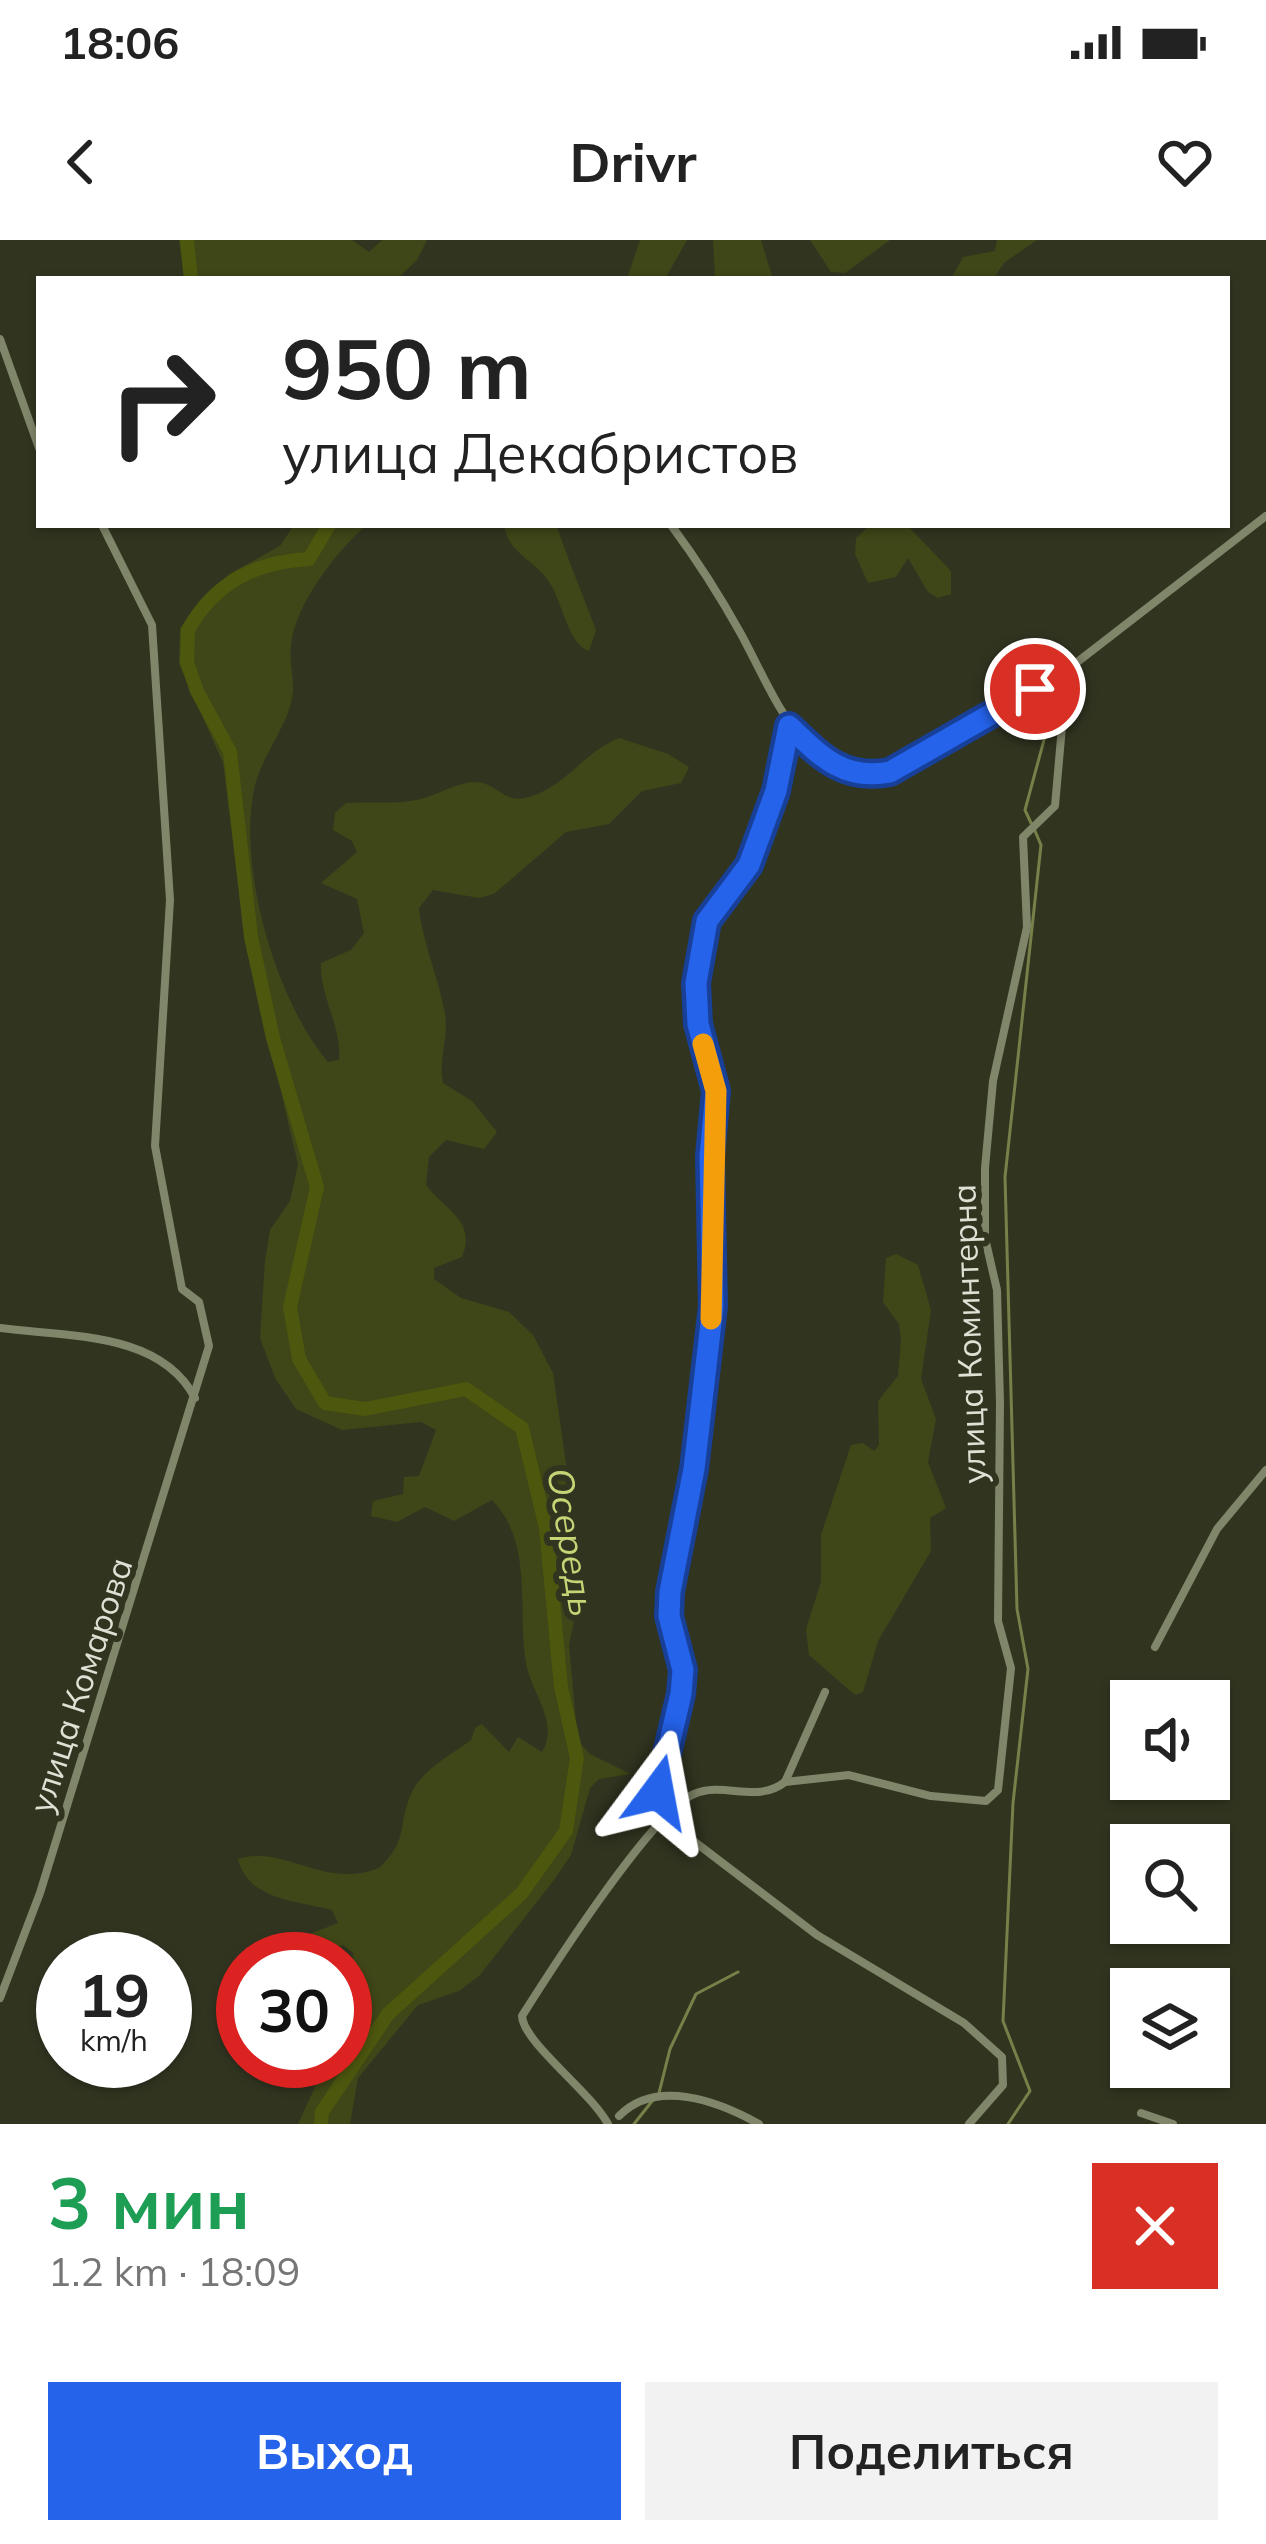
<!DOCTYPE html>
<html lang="ru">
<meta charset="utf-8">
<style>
:root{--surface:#fff;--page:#f2f2f2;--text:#222;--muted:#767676;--accent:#2563eb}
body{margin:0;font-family:Mulish,sans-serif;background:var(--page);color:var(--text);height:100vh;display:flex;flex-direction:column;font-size:45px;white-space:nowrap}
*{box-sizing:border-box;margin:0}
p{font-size:39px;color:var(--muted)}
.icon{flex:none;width:66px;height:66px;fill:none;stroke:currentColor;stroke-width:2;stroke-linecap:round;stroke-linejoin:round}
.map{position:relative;height:1884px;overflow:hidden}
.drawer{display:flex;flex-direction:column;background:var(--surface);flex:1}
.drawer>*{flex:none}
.banner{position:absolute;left:36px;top:36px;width:1194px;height:252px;border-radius:0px;box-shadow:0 3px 9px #0004;background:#fff;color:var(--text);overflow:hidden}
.fabs{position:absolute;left:1110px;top:1440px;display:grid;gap:24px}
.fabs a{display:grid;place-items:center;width:120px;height:120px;border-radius:0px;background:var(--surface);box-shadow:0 3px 9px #0004;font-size:60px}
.speed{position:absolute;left:36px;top:1692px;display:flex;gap:24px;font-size:60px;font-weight:700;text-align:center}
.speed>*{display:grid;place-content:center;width:156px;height:156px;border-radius:50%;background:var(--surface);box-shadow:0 3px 9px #0004;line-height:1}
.speed small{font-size:30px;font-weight:400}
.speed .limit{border:18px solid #d22;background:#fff;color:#111}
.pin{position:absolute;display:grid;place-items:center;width:102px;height:102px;color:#fff;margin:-51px;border:6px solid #fff;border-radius:50%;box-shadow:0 3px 12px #0007}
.me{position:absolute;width:132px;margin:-66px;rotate:13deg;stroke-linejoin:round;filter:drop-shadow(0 0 9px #0008)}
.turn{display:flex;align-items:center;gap:42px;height:252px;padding:0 48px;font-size:54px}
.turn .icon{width:156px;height:156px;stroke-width:2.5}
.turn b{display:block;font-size:84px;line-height:102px}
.round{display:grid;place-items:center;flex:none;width:126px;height:126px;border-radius:0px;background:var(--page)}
.summary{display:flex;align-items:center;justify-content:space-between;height:204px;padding:0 48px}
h1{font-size:72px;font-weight:700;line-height:90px;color:#1e9e55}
.primary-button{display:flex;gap:24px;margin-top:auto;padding:24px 48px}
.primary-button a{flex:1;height:138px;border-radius:0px;background:var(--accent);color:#fff;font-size:48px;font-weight:700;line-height:138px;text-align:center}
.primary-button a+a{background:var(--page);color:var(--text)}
.status{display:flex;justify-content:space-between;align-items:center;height:84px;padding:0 60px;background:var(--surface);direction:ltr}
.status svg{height:33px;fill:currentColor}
header{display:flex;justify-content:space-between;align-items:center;height:156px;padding:0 48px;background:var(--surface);font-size:54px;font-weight:700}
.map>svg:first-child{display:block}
.green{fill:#3f4617}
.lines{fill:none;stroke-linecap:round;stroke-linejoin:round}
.stream{stroke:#788049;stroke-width:3}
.river{stroke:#4d570e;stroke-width:14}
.minor{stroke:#80866a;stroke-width:8}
.route-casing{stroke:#184099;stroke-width:30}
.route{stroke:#2563eb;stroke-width:21}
.slow{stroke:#f59e0b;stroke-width:21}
.labels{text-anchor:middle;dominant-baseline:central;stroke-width:12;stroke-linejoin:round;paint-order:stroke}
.street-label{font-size:33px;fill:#dee1d4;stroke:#313520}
.water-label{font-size:36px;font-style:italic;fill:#c4d575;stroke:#313520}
</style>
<div class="status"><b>18:06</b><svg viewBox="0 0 49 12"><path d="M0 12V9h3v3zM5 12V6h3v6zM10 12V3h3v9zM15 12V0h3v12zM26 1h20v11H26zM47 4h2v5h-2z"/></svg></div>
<header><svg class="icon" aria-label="back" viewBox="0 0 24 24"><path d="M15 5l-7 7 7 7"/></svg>Drivr<svg class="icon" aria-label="heart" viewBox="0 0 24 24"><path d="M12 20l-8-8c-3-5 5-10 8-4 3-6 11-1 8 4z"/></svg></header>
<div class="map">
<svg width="1266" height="1884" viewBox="0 0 1266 1884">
<rect width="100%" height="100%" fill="#313520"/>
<g class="green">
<polygon points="179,0 352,0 369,12 382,0 427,0 417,20 397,39 184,39"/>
<polygon points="640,0 687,0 665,39 627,39"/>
<polygon points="713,0 761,0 773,39 715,39"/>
<polygon points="810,0 890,0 845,33 831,32"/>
<polygon points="997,0 1037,0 1005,22 993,39 951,39 963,17 995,11"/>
<path d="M294 285H367C337 310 294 366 291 406 289 421 294 437 293 452 290 483 263 514 255 545 236 625 276 761 328 822L339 820C342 785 320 759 321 723L351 710 364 693 357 659 321 643 357 612 352 601 333 590 335 573 346 563C371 561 397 565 421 559 438 554 457 543 474 542 495 541 503 563 525 558 566 548 583 512 619 498L668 514 689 527 681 543 642 551 609 584 566 592 494 654 479 658 433 650 419 668C423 705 439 738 445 774 449 798 438 818 443 843L472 861 497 892 484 909 446 900 429 917 426 945C445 970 477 981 462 1017L434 1028V1039L461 1058 509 1072 533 1095 553 1133 580 1321V1352L569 1405 576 1482 580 1503 590 1514 631 1534 599 1539 590 1548 571 1615 554 1640 480 1735 459 1751 418 1765 358 1838 350 1884H298L327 1821H345L353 1713 343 1705 319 1719H293L290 1715 307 1695 338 1683 332 1670C297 1661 248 1660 238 1619 285 1604 324 1650 379 1628 411 1598 396 1583 413 1550 425 1528 452 1514 471 1500L475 1488 482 1484 509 1512 518 1497 542 1512C560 1482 531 1453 526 1423 517 1370 534 1303 492 1260L454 1281 425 1267 397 1282 371 1276 373 1261 403 1254 404 1237 419 1236 436 1190 421 1182 342 1190 296 1169 275 1138 260 1098 265 1021 270 990 290 961 298 924 245 700 223 523 179 424 180 388 229 334 280 306Z"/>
<path d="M504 285H556C569 321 582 354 596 390L589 411C569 405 562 363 551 345 536 319 509 316 504 285Z"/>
<polygon points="907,285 951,331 951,354 938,358 928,352 908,318 896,337 868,343 855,314 856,298 870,285"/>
<polygon points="896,1014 918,1025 931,1070 921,1139 936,1179 928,1222 946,1268 930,1278 931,1311 878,1401 863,1452 855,1455 809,1415 806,1389 821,1342 821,1295 851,1205 863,1203 874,1211 879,1205 878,1161 898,1136 901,1100 899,1084 883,1062 886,1018"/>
</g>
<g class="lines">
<g class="stream">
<polyline points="1031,583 1025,570 1060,441"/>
<polyline points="659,1853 670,1809 696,1754 738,1732"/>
<polyline points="634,1884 653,1860"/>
<polyline points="1008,1884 1030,1851 1003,1781 1013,1563 1028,1429 1017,1369 1005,937 1041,605 1035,591"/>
</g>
<g class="river">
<polyline points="187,0 191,39"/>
<path d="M321 1884 322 1872 388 1774 521 1654 566 1591 577 1518 561 1447 546 1288 522 1188 466 1149 365 1169 325 1163 299 1119 290 1067 317 947 273 798 251 697 230 512 197 451 187 422 188 390C215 342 256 322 309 319L329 285"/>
</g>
<g class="minor">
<polyline points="0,99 39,208"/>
<path d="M671 285C697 320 720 356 741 394 774 454 805 548 889 532L1067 430 1266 276"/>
<path d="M0 1088C67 1097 160 1091 195 1158"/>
<polyline points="1155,1407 1217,1289 1266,1230"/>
<polyline points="785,1542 849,1535 931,1556 986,1561 998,1550 1011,1428 998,1381 1000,1163 997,1050 985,998 985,928 993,841 1027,687 1023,597 1055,566 1067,430"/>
<polyline points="662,1577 658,1552 683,1429 669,1376 670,1351 695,1229 713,1066 710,916 716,851 697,784 696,743 708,681 749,625 775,551 789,486"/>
<polyline points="662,1577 817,1695 964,1783 1002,1817 1003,1845 969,1884"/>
<polyline points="0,1758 40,1653 209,1106 199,1062 182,1049 155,906 170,660 152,385 102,285"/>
<polyline points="1141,1873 1173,1884"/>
<path d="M619 1876C656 1838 718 1861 759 1884"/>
<path d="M608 1884C590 1851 523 1802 522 1776 551 1730 652 1572 694 1554 724 1541 757 1564 785 1542L825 1452"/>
</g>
</g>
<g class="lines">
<g class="route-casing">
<path id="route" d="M658 1552 681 1454 683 1430 669 1376 670 1352 694 1229 713 1066 710 916 716 851 698 784 696 743 707 681 749 625 776 551 789 486C821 517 844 541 890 532L1035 449"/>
</g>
<use href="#route" class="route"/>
<polyline class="slow" points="703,804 716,851 711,1079"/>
</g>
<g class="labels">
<g class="street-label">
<text transform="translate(968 1094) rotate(-92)">улица Коминтерна</text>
<text transform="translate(80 1445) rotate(-72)">улица Комарова</text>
</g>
<g class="water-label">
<text transform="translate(572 1302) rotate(81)">Осередь</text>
</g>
</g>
</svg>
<div class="fabs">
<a><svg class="icon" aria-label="sound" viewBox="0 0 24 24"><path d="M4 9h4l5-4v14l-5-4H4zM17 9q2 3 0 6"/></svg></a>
<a><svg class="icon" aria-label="search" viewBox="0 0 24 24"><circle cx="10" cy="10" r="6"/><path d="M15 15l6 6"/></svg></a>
<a><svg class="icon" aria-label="layers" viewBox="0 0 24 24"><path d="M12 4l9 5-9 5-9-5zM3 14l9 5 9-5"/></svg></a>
</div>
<div class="speed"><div>19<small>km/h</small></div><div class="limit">30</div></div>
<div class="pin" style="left:1035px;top:449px;background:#d93025"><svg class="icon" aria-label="arrive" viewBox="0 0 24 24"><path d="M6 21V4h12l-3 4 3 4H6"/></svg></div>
<svg class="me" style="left:658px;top:1552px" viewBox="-20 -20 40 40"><path d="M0-17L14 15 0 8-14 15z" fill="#2563eb" stroke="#fff" stroke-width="4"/></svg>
<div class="banner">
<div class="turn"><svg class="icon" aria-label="right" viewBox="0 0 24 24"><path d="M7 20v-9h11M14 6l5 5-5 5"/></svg><div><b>950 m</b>улица Декабристов</div></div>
</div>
</div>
<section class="drawer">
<div class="summary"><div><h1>3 мин</h1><p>1.2 km · 18:09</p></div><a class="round" style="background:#d93025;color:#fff"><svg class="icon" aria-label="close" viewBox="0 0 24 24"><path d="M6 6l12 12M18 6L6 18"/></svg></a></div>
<div class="primary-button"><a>Выход</a><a>Поделиться</a></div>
</section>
